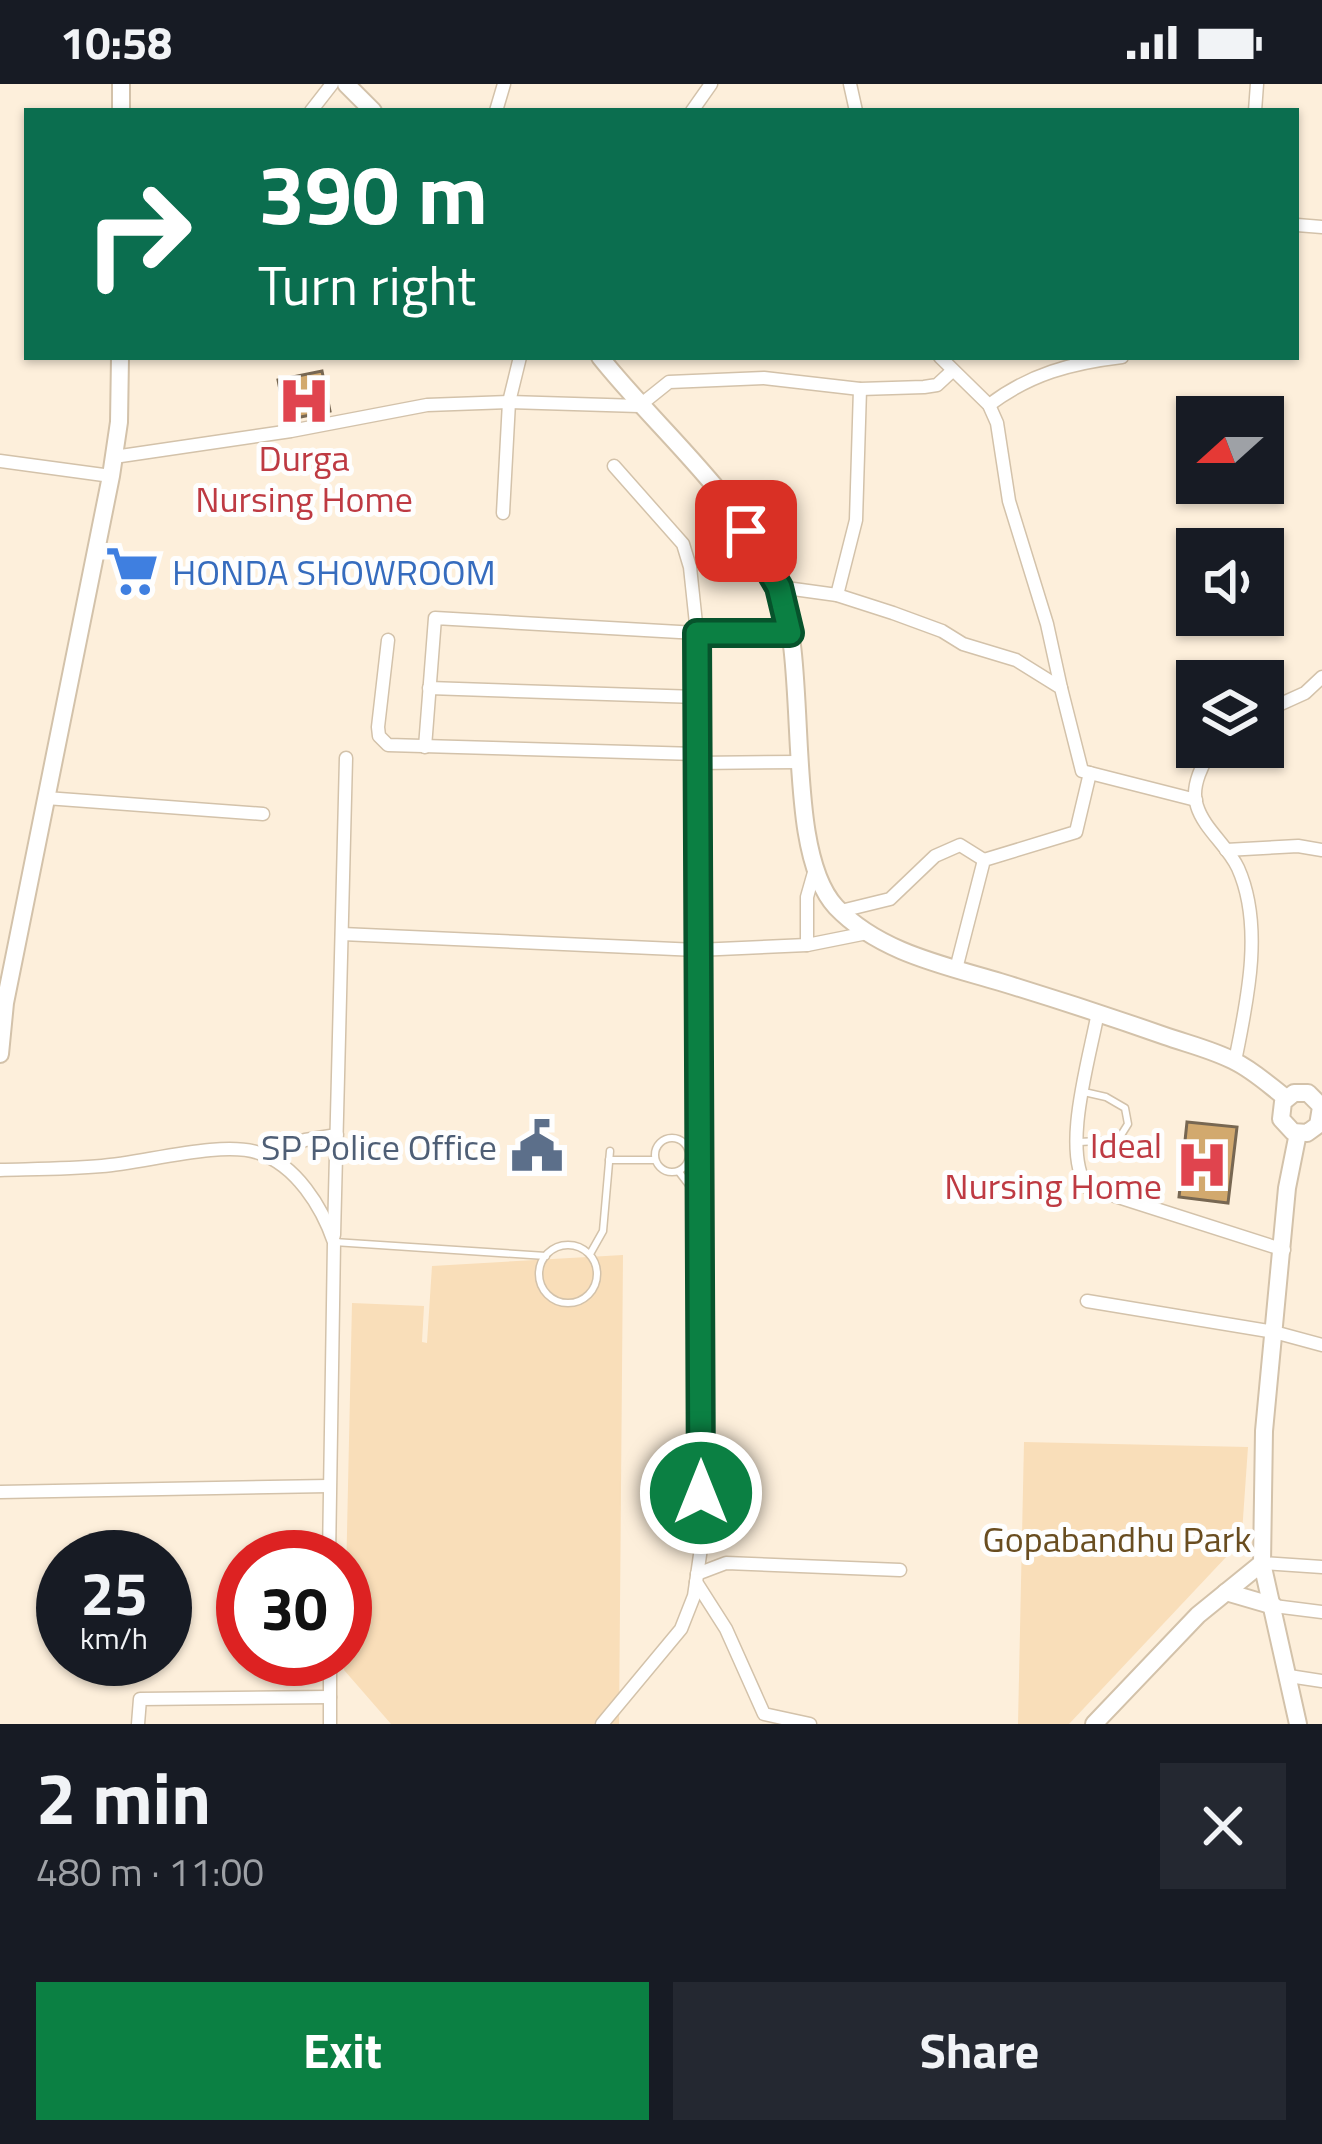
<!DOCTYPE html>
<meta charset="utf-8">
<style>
:root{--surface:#171b24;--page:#242831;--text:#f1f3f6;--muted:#9ea1a6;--accent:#0b8043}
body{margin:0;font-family:"Titillium Web",sans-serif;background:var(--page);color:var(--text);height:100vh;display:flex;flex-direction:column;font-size:45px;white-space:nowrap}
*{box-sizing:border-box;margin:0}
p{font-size:39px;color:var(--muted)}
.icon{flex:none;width:66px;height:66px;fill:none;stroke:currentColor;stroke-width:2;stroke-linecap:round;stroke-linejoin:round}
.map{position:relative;height:1640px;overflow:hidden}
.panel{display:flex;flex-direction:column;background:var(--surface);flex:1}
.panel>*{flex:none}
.banner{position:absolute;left:24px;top:24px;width:1275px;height:252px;border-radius:0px;box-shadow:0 3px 9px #0004;background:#0b6e4f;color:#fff;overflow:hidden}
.needle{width:78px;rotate:249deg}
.fabs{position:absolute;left:1176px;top:312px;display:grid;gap:24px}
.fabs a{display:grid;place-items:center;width:108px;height:108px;border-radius:0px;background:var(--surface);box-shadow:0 3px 9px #0004;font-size:60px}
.speed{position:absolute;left:36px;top:1446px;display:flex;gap:24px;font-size:60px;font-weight:700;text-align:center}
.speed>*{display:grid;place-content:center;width:156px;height:156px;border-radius:50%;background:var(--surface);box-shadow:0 3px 9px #0004;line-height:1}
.speed small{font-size:30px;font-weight:400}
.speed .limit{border:18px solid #d22;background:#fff;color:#111}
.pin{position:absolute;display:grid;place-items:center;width:102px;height:102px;color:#fff;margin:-51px;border-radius:24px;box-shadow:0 6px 18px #0006}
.me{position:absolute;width:132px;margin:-66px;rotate:0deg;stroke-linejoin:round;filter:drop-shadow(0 0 9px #0008)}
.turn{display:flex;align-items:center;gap:42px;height:252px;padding:0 36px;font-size:54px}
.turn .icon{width:156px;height:156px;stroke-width:2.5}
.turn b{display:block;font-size:84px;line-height:102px}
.round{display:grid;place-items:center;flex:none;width:126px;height:126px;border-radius:0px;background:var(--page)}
.headline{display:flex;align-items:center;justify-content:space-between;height:204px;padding:0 36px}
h1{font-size:72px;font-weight:700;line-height:90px}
.action{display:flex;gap:24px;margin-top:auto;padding:24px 36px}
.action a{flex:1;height:138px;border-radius:0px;background:var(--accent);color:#fff;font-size:48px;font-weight:700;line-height:138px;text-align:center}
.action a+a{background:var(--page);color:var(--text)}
.status{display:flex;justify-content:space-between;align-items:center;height:84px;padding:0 60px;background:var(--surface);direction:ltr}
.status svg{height:33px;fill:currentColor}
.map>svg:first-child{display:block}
.green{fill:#f9deb9}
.building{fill:#d2a96e;stroke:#776752;stroke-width:3}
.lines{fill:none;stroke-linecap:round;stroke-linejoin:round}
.lane-casing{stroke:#d3c2aa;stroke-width:9}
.street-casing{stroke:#d3c2aa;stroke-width:15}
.secondary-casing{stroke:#d3c2aa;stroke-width:20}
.lane{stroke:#fff;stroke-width:6}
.street{stroke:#fff;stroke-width:12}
.secondary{stroke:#fff;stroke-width:16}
.route-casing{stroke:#07532c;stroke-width:30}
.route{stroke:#0b8043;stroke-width:21}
.labels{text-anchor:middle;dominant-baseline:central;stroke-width:10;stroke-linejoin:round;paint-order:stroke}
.health-label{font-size:36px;fill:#be3a42;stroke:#fefefe}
.shop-label{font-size:36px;fill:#366cbe;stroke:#fefefe;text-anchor:start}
.service-label{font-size:36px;fill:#4e5e75;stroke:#fefefe;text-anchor:end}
.park-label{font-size:36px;fill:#694d20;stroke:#fefefe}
</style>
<div class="status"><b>10:58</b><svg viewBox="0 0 49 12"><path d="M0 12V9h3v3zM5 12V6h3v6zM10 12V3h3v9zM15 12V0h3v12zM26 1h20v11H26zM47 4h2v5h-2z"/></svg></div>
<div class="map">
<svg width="1322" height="1640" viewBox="0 0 1322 1640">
<rect width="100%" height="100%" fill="#fdefdb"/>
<g class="green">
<polygon points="623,1171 619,1640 391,1640 344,1586 352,1219 424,1222 422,1258 427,1259 432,1182"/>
<polygon points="1024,1358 1248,1363 1242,1449 1228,1471 1069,1640 1018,1640"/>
</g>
<g class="building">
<polygon points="322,287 330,327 286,336 278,296"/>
<polygon points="1187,1038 1237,1043 1228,1119 1179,1113"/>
</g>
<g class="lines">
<g class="lane-casing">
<g id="lane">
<circle cx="672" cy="1071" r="17"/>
<polyline points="1079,1058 1118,1056 1128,1040 1125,1024 1106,1013 1084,1008"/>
<polyline points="609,1076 654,1076"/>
<polyline points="679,1088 699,1114"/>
<polyline points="334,1158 546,1172"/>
<circle cx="568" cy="1190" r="29"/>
<polyline points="590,1170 603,1147 610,1067"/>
</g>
</g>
<g class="street-casing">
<g id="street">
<polyline points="850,0 856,27"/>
<polyline points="311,27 332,0"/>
<polyline points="496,27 504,0"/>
<polyline points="692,27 711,0"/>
<polyline points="1255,27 1257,0"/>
<polyline points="1297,141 1322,143"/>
<polyline points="940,273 989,321 997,339 1009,417 1047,540 1061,604"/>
<path d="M989 321C1030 290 1071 279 1122 273"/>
<polyline points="114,373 291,347 427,321 509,318 639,322 669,298 764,294 860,305 924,303 937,301 951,288"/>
<polyline points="0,377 111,392"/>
<polyline points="503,429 509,318 520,273"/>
<polyline points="779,503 837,511 893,529 942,547 963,560 1016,576 1061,604 1082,687 1196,716"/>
<polyline points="837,511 856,436 860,305"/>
<polyline points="388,556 378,643 379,652 388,661 696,670"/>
<polyline points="429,604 697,613"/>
<polyline points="1263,628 1305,609 1322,593"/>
<polyline points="425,663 435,534 697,549 690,483 683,460 614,382"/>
<path d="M1215 663C1203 677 1190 703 1197 722 1204 745 1228 762 1238 784 1264 842 1247 918 1235 977"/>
<polyline points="695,679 801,678"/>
<polyline points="46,714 263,730"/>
<polyline points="1226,766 1298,762 1322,766"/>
<polyline points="841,827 890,815 935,772 960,761 984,776"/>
<polyline points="342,850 697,866 807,861 867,849"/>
<polyline points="807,861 807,813 815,785"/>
<polyline points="956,885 984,776 1076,748 1090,689"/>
<path d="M1098 928C1090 973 1061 1066 1087 1103L1284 1166"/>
<polyline points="266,1072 305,1056 337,1051"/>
<path d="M0 1086C34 1085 68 1085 102 1082 144 1079 222 1056 259 1069 296 1081 322 1123 334 1158L329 1473"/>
<polyline points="334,1151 346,674"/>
<polyline points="1087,1217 1274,1248 1322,1261"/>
<polyline points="0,1408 329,1402"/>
<polyline points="1262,1479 1322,1483"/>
<polyline points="697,1490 726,1479 900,1486"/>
<polyline points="696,1498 726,1545 764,1630 810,1640"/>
<polyline points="1274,1522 1322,1528"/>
<polyline points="330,1575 330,1640"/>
<polyline points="1289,1592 1322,1597"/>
<polyline points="138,1640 140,1615 330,1613"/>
<polyline points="602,1640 681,1545 694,1512 701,1464 701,1097 695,790 697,549 791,549"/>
</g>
</g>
<g class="secondary-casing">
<g id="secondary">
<polyline points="346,0 373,27"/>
<polyline points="121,27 121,0"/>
<path d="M600 273C658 346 744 416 779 503 811 583 782 765 836 823 879 868 943 881 1000 898 1056 915 1111 933 1165 952 1188 960 1213 966 1234 977 1253 986 1270 1002 1286 1014"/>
<polyline points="0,970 5,919 111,392 119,338 120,273"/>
<polyline points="1321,1023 1318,1041 1307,1049 1293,1048 1281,1035 1283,1018 1294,1009 1308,1009 1322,1023"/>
<polyline points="1298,1049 1287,1104 1264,1347 1262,1479 1298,1640"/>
<polyline points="1226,1508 1274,1522"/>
<polyline points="1094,1640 1198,1531 1262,1479"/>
</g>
</g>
<use href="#lane" class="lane"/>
<use href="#street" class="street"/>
<use href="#secondary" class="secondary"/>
</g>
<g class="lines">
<g class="route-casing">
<path id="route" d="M701 1409C701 1123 697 836 697 549H790L779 503 746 447"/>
</g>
<use href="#route" class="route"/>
</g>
<defs>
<g id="hospital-bare" transform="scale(4.14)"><path d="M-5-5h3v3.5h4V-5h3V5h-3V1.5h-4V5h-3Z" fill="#e0444e" stroke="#fefefe" stroke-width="2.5" paint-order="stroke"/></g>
<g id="supermarket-bare" transform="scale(4.14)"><path d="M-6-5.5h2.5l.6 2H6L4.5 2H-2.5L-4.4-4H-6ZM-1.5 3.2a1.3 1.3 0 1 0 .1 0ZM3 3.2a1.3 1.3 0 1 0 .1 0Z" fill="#3f7fe0" stroke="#fefefe" stroke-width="2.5" paint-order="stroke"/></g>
<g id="civic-bare" transform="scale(4.14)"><path d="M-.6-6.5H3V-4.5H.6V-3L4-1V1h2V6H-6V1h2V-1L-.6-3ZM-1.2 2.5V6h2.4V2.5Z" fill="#5c6f8a" stroke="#fefefe" stroke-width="2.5" paint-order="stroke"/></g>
</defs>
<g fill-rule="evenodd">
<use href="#hospital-bare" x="304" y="317"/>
<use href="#supermarket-bare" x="132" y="487"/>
<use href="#civic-bare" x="537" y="1062"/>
<use href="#hospital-bare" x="1202" y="1081"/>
</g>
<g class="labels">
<g class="health-label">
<text x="304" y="373">Durga<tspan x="304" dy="41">Nursing Home</tspan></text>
<text x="1162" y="1060" text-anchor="end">Ideal<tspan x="1162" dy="41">Nursing Home</tspan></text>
</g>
<g class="shop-label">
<text x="172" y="487">HONDA SHOWROOM</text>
</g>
<g class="service-label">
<text x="497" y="1062">SP Police Office</text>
</g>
<g class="park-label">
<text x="1117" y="1454">Gopabandhu Park</text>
</g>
</g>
</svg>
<div class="fabs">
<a><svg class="needle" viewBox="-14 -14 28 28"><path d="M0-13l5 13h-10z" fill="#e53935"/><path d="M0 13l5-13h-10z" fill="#9ea1a6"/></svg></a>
<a><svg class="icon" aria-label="sound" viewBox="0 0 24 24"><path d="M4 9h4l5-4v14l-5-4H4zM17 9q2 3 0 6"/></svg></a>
<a><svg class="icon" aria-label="layers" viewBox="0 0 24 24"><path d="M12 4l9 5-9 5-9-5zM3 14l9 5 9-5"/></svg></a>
</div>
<div class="speed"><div>25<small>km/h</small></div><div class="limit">30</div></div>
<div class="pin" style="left:746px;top:447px;background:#d93025"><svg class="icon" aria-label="arrive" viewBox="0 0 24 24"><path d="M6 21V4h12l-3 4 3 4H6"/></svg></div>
<svg class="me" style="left:701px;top:1409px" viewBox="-20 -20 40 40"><circle r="17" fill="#0b8043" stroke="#fff" stroke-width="3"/><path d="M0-11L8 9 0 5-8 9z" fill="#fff"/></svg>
<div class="banner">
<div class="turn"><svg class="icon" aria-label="right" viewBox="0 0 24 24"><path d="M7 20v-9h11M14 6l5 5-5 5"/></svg><div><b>390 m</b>Turn right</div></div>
</div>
</div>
<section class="panel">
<div class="headline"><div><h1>2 min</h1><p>480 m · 11:00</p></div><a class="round"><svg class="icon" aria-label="close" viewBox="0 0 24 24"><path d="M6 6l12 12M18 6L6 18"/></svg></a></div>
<div class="action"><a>Exit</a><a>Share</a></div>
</section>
